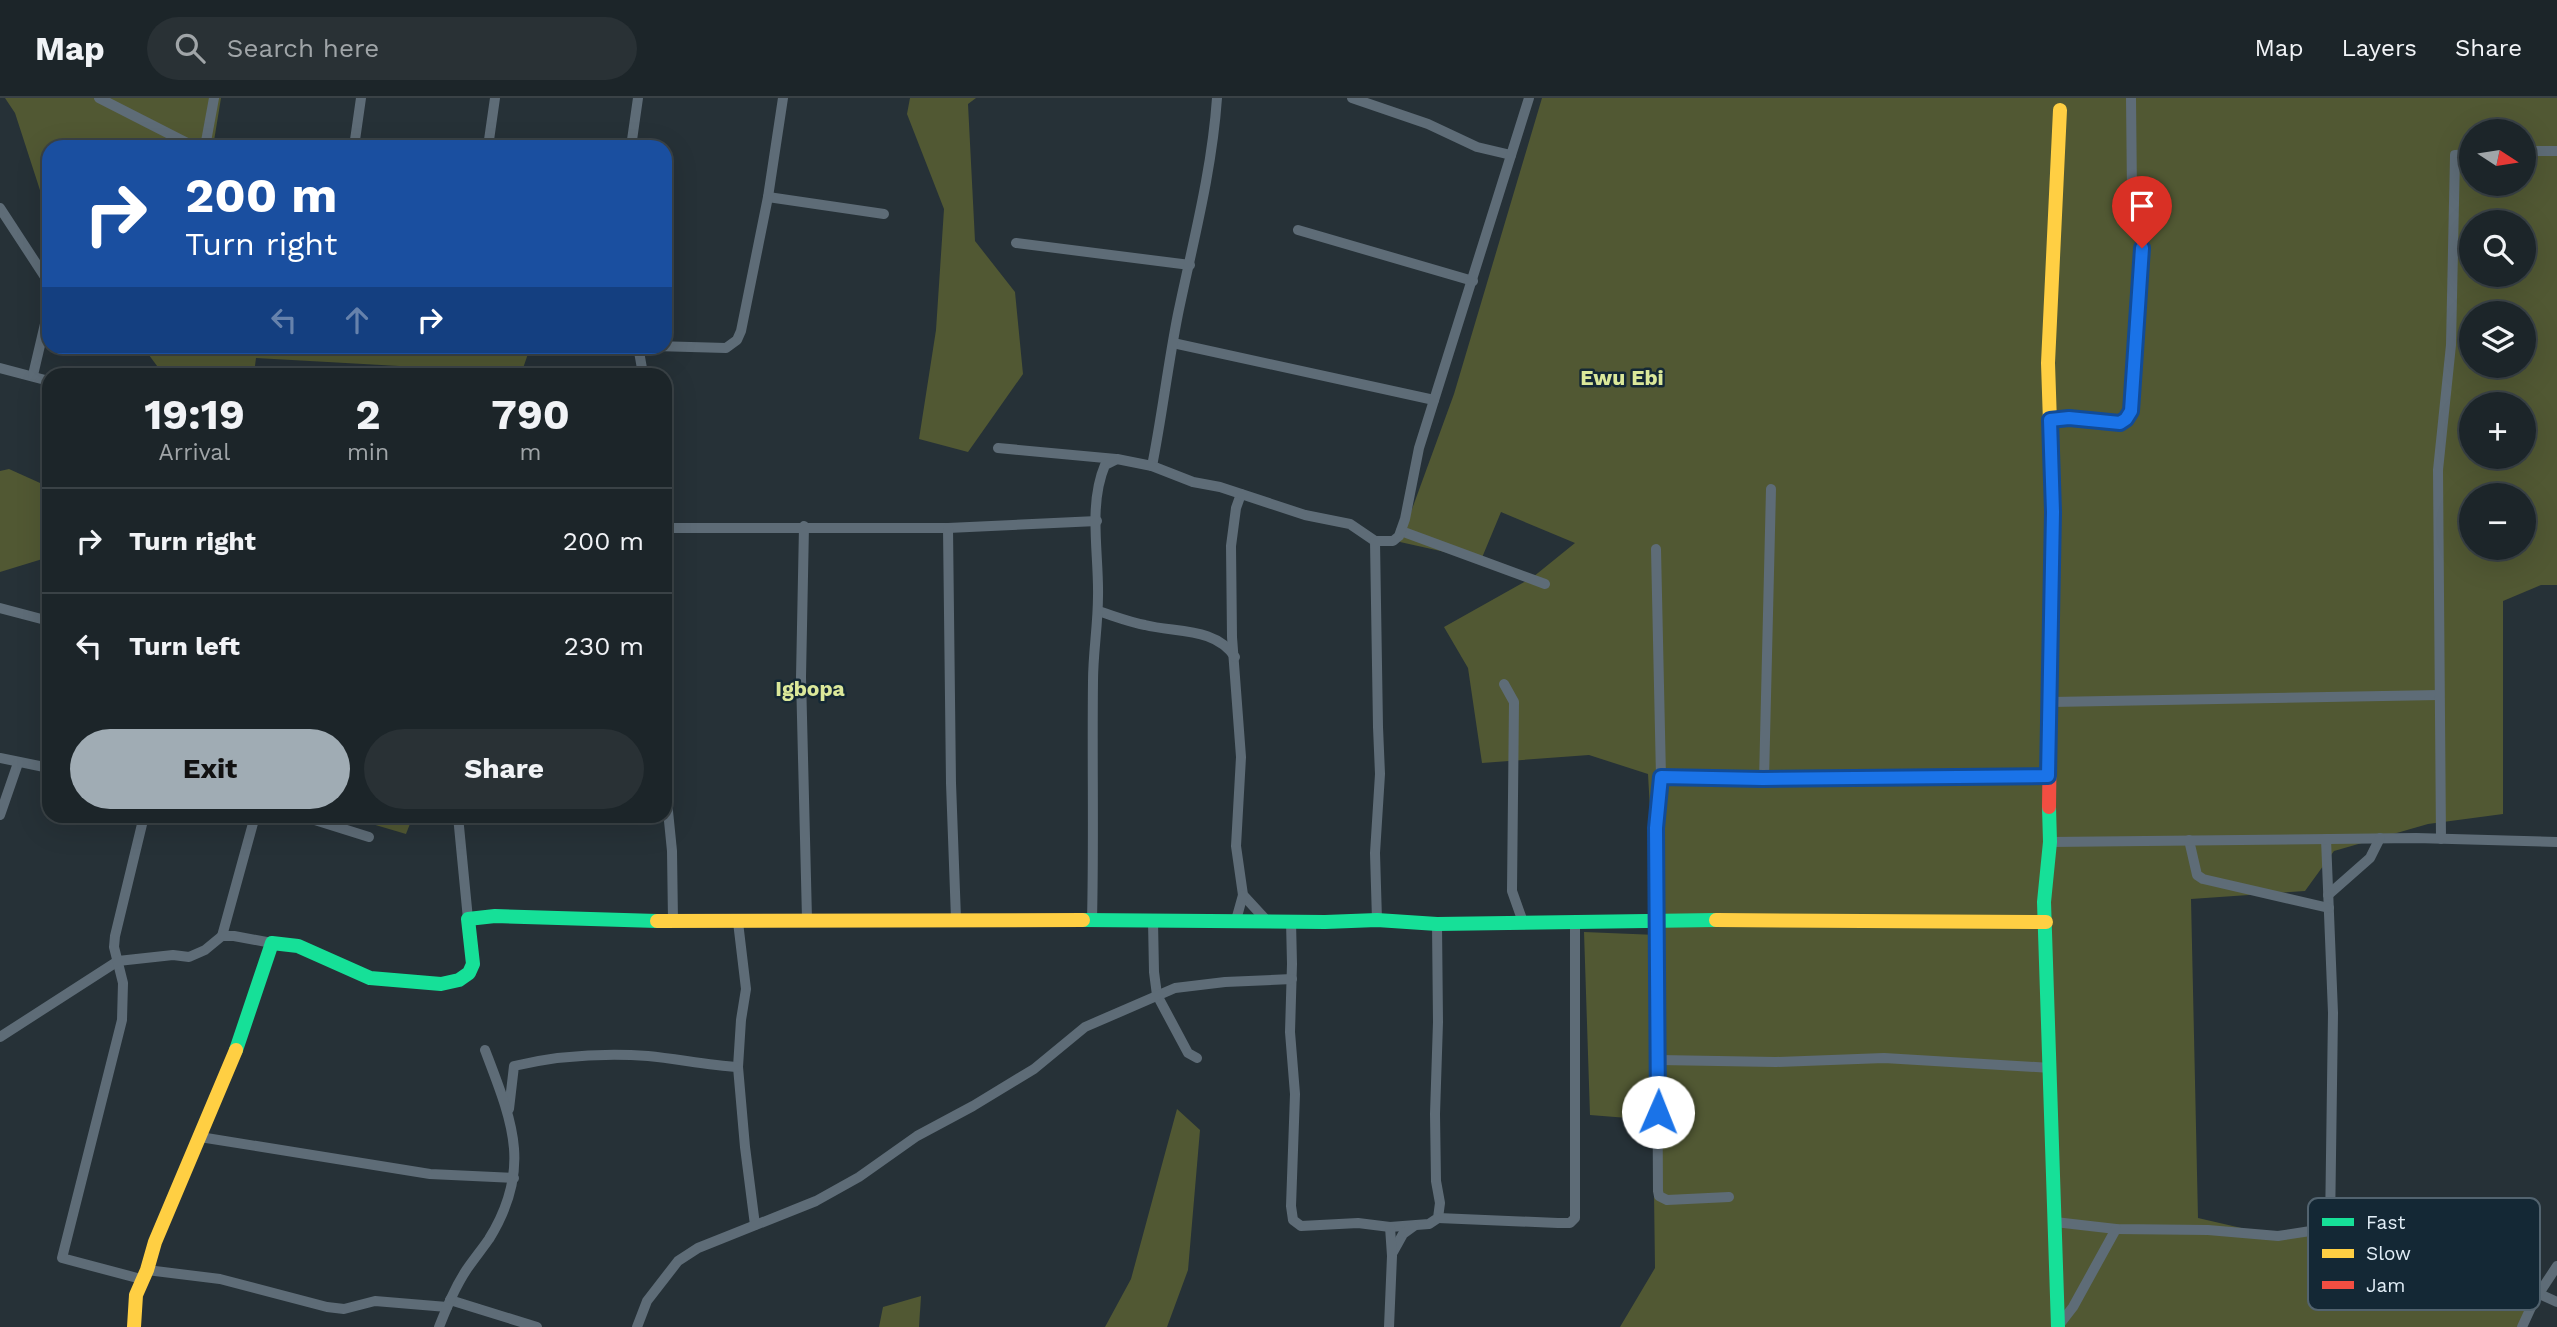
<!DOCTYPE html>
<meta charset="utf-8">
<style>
:root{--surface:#1c2529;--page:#293135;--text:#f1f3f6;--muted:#a0a5a8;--line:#3a4246;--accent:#a0acb4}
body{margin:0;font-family:"Work Sans",sans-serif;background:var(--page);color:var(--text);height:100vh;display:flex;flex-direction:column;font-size:26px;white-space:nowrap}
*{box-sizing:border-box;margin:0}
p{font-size:23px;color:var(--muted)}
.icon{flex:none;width:38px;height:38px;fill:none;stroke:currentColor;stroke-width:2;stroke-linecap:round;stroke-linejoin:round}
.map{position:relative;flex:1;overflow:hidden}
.sheet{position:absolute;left:42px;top:270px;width:630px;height:455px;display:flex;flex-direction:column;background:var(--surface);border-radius:21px;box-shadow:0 7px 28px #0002,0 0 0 2px var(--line)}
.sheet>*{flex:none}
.guide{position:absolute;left:42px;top:42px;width:630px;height:214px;border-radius:21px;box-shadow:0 7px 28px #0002,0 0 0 2px var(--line);background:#1a4fa0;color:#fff;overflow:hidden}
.needle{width:46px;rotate:102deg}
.buttons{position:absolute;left:2459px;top:21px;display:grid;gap:14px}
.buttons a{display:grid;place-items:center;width:77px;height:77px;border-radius:50%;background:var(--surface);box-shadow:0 7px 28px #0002,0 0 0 2px var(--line);font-size:35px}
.pin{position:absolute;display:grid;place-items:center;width:60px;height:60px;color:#fff;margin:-72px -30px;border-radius:50% 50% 50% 0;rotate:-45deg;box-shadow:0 0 7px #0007}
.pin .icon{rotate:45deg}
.me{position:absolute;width:77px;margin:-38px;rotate:1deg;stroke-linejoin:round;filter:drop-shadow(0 0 5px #0008)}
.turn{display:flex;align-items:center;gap:24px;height:147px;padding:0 28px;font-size:32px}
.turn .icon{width:91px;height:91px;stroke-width:2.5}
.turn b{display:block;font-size:49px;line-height:60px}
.lanes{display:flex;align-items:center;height:66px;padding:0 28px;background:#0003;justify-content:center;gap:35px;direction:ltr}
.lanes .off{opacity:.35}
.eta{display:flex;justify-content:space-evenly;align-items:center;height:119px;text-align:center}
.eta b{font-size:42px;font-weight:700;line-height:49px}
.action{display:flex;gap:14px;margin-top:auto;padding:14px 28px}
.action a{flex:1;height:80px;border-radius:42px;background:var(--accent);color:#111;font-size:28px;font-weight:700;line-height:80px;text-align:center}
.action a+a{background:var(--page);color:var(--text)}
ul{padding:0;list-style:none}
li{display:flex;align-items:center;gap:21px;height:105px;padding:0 28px;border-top:2px solid var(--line)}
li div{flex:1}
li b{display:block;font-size:26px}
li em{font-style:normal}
header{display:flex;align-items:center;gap:42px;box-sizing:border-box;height:98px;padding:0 35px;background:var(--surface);border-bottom:2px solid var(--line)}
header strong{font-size:33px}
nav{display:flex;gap:38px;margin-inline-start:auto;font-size:24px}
.search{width:490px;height:63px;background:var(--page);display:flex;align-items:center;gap:18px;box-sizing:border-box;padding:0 24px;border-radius:38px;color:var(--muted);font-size:26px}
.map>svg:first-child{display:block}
.green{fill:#515833;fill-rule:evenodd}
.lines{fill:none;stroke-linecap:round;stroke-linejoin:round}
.street{stroke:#5e6c77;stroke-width:10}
.fast{stroke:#16e098;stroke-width:14}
.slow{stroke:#ffcf43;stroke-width:14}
.jam{stroke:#f24e42;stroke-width:14}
.route-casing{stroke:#114b97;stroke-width:18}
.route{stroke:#1a73e8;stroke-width:12}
.labels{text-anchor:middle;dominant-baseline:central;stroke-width:5;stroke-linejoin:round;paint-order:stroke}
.quarter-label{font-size:21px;font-weight:bold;fill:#dbe89a;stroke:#142835}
.key{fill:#142835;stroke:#52636f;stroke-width:2}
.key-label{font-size:19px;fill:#e2eef7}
</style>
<header>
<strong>Map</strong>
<div class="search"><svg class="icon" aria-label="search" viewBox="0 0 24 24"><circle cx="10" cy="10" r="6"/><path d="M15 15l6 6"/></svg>Search here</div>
<nav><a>Map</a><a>Layers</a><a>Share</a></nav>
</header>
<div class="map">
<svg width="2557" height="1229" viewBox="0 0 2557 1229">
<rect width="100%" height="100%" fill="#263137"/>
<g class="green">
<polygon points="5,0 221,0 213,49 49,49 49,120 15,15"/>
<polygon points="910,0 976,0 968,6 975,143 1015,194 1023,276 968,354 919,341 936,232 944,111 907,16"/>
<path d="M1542 0H2557V487H2541L2503 503V716L2428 726 2334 753 2305 793 2191 801 2198 1120 2276 1138H2392L2531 1208 2517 1229H1620L1655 1170 1653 1022 1590 1017 1584 834 1657 837 1648 676 1589 657 1482 665 1468 570 1444 529 1533 479 1575 445 1501 414 1481 462 1400 444 1454 296ZM2471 33H2524V86H2471ZM2471 124H2524V177H2471ZM2471 215H2524V268H2471ZM2471 306H2524V359H2471ZM2471 397H2524V450H2471Z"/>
<polygon points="525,249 530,250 521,276 431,276 399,268 256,260 254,276 163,276 143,249"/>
<polygon points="9,371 49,389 49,459 0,474 0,373"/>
<polygon points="345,718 413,718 406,736"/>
<polygon points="1177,1011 1200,1032 1188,1172 1167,1229 1105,1229 1131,1181"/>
<polygon points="921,1198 919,1229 879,1229 883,1209"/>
</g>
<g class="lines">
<g class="street">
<polyline points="99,0 195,49"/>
<polyline points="1352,0 1428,26 1477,49 1511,57"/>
<polyline points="205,49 214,0"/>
<polyline points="354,49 361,0"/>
<polyline points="488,49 495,0"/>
<polyline points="631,49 638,0"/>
<polyline points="2524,53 2557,53"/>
<polyline points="768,99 884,116"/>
<polyline points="0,110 45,179 49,190"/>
<polyline points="1298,132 1473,183"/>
<polyline points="1016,145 1190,167"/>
<polyline points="1173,245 1434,302"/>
<polyline points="638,248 643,276"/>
<polyline points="655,248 726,250 737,242 741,233 768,99 783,0"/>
<polyline points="0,270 49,283"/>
<polyline points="33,277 49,209"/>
<polyline points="2050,322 2069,320 2120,325 2127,321 2131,313 2142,150 2132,95 2131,0"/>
<polyline points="998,350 1116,361"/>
<path d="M1152 368C1162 318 1168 266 1178 216 1193 144 1212 73 1217 0"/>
<polyline points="1241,396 1236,410 1231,448 1232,539 1241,659 1236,748 1243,797 1267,823"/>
<polyline points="804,428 801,579 807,821"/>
<polyline points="665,430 948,430 1097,423"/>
<polyline points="948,430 951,685 956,821"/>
<polyline points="1401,433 1545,486"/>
<polyline points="1656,451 1661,679 1656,730 1658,1093 1659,1098 1667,1102 1729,1099"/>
<polyline points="0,510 49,523"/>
<path d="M1098 513C1114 518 1129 524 1145 527 1176 535 1215 529 1235 559"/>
<polyline points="1504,586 1514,604 1512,793 1523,824"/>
<polyline points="2051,604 2439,597"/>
<polyline points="0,660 49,670"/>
<polyline points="1661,679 1764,682 1771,391"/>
<polyline points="1764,682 1877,678 2048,678"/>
<polyline points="665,683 672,753 673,823"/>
<polyline points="0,717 18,665"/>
<polyline points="302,718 369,739"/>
<polyline points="458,718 468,821"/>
<polyline points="2326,741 2333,915 2330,1130"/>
<polyline points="2441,741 2438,372 2451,247 2455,57 2471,56"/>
<polyline points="2189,742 2197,777 2203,781 2329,810"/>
<polyline points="2050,744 2416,740 2557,744"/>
<polyline points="2328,797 2370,760 2380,740"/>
<path d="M1092 822C1094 743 1092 663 1093 583 1093 555 1098 527 1098 498 1099 456 1088 407 1105 367L1117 361 1152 368 1193 384 1220 389 1305 417 1350 426 1375 443"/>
<polyline points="1236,822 1243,797"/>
<polyline points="1377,822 1375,755 1380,676 1378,629 1375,443 1393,443 1399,438 1405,421 1419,350 1529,0"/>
<polyline points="1153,823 1154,874 1157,897 1188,955 1197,960"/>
<polyline points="1291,823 1292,866 1290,934 1295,996 1291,1108 1293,1122 1301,1128 1358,1125 1390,1129 1429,1126 1438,1120 1440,1105 1436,1083 1435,1016 1438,924 1437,826"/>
<polyline points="738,824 746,891 741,922 738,969 745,1049 755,1127"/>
<polyline points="222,838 255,718"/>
<polyline points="0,939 118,863 173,857 189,859 205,852 222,838 234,838 272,845"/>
<polyline points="1659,962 1776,964 1884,960 2051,970"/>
<path d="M509 1011 514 968C557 958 603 955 648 958 678 961 708 967 738 969"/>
<polyline points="200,1039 430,1076 514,1080"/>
<polyline points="1438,1120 1558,1125 1570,1125 1575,1120 1575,823"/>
<polyline points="2055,1124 2116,1131 2208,1132 2278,1138 2330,1130 2387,1132 2410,1137 2557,1204"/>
<polyline points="1393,1154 1403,1136 1414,1128"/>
<polyline points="147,1172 220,1181 327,1209 344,1211 375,1203 447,1209"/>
<polyline points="141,1181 62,1160 122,922 123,885 114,849 115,838 144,718"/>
<polyline points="450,1202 537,1229"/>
<polyline points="2059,1227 2073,1209 2116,1131"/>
<path d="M439 1229C447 1209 455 1189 467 1171 474 1161 482 1151 489 1141 533 1070 512 1023 485 952"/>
<polyline points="637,1229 647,1203 678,1163 698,1150 816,1103 859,1079 917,1038 973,1008 1034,971 1085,929 1175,890 1225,884 1292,881"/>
<polyline points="1389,1229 1392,1158 1390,1129"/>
<polyline points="2522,1229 2534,1203 2557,1168"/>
</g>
<g class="fast">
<polyline points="2049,709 2050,744 2044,804 2058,1229"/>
<polyline points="1083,822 1325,824 1377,822 1437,826 1716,822"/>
<polyline points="236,952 272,845 298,848 370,880 441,886 459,882 469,875 473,866 468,821 495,818 657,823"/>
</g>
<g class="slow">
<polyline points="2052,478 2053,414 2048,265 2060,12"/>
<polyline points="1716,822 2046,824"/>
<polyline points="657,823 1083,822"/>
<polyline points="134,1229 136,1197 147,1172 155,1144 236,952"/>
</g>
<polyline class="jam" points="2049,709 2052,478"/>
</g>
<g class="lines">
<g class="route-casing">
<polyline id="route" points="1658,1014 1656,730 1661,679 1763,681 2048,678 2053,414 2050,322 2069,320 2120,325 2126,321 2131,313 2142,150"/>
</g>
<use href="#route" class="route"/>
</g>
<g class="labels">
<g class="quarter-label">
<text x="1622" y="279">Ewu Ebi</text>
<text x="810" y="590">Igbopa</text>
</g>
</g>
<rect x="2308" y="1100" width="232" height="112" rx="10" class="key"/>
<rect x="2322" y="1120" width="32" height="8" fill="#16e098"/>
<rect x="2322" y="1151" width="32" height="9" fill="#ffcf43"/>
<rect x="2322" y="1183" width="32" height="8" fill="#f24e42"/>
<g class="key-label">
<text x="2366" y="1131">Fast</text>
<text x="2366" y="1162">Slow</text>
<text x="2366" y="1194">Jam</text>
</g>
</svg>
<div class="buttons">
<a><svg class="needle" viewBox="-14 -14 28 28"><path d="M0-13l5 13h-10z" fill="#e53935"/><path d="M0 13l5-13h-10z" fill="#a0a5a8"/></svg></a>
<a><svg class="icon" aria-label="search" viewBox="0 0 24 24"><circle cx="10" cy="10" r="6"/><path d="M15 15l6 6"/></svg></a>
<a><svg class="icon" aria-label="layers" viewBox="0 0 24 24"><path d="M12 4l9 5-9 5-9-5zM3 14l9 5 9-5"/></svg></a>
<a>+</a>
<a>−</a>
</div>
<div class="pin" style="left:2142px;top:150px;background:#d93025"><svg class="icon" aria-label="arrive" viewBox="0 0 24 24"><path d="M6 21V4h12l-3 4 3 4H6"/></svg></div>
<svg class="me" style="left:1658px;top:1014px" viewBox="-20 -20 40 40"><circle r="19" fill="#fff"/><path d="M0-13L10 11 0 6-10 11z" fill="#1a73e8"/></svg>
<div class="guide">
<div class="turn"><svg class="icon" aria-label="right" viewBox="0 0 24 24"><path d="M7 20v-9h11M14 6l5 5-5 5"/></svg><div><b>200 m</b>Turn right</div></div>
<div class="lanes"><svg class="icon off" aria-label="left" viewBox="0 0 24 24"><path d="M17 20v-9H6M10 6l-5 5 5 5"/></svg><svg class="icon off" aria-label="ahead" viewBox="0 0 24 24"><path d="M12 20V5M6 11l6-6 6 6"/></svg><svg class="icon" aria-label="right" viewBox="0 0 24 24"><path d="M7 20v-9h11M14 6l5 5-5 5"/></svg></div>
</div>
<section class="sheet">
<div class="eta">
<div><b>19:19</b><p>Arrival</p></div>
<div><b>2</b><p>min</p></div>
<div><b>790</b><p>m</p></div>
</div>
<ul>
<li><svg class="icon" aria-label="right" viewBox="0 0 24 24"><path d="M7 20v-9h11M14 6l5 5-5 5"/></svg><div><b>Turn right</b></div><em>200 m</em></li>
<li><svg class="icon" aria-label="left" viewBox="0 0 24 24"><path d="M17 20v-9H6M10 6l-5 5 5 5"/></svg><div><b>Turn left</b></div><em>230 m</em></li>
</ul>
<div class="action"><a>Exit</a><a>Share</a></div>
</section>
</div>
